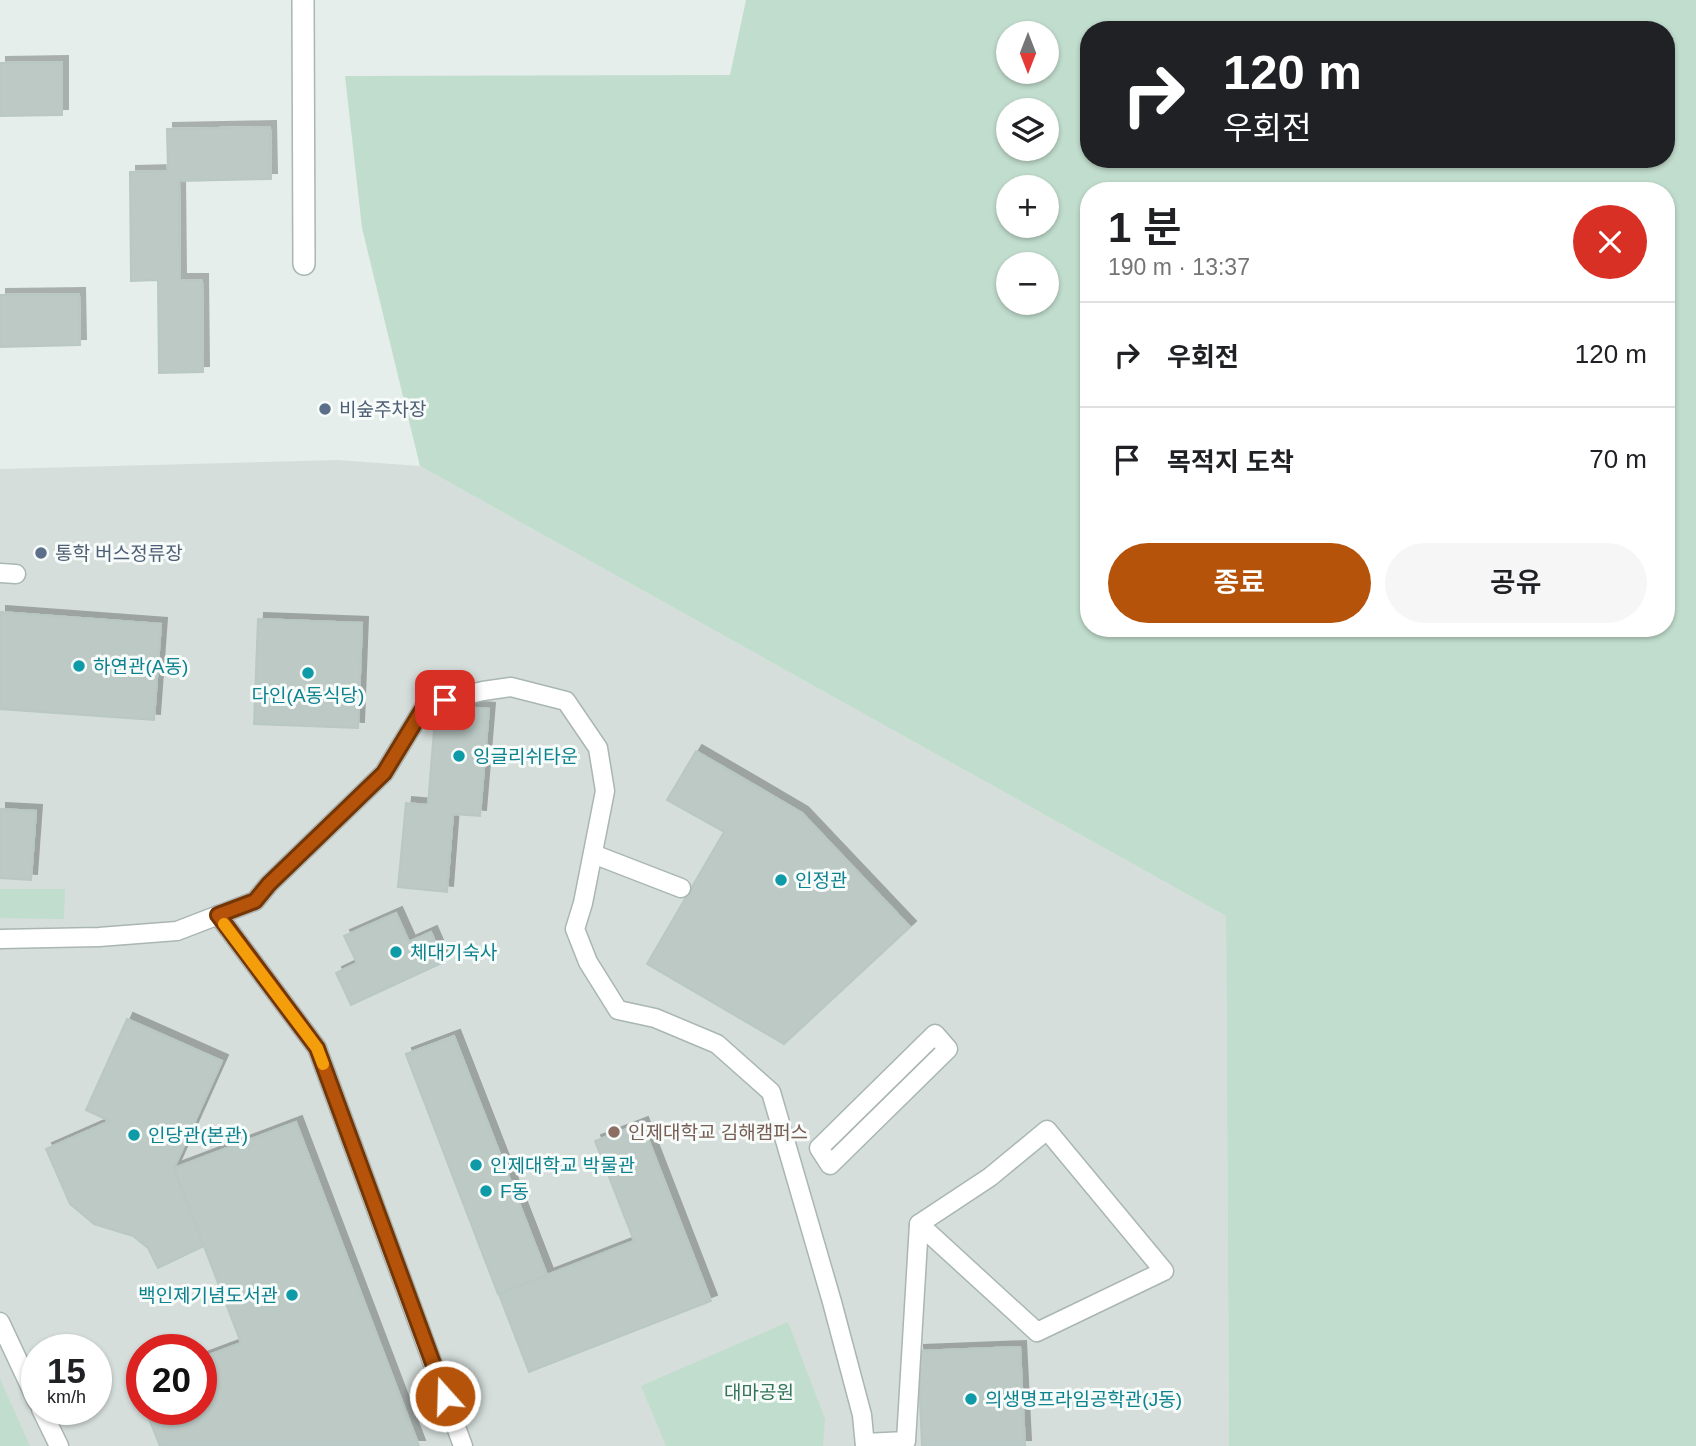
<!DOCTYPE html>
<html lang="ko">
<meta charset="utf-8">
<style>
:root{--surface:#fff;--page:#f6f6f6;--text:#202124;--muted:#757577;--line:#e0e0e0;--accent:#b45309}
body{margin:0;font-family:Helvetica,"Noto Sans KR",sans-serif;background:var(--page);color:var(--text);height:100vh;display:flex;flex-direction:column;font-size:26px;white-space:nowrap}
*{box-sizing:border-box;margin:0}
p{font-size:23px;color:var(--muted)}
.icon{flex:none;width:38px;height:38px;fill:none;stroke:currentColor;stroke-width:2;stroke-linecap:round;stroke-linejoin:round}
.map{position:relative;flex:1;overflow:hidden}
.side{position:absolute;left:1080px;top:182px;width:595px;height:455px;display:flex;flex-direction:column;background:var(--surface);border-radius:28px;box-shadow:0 2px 5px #0004}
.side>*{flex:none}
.top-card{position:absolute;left:1080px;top:21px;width:595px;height:147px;border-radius:28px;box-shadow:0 2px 5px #0004;background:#202124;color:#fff;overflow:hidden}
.needle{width:46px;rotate:180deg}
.fabs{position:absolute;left:996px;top:21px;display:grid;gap:14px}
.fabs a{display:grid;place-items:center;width:63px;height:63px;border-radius:50%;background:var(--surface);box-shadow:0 2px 5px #0004;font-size:35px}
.speed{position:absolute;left:21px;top:1334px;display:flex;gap:14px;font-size:35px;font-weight:700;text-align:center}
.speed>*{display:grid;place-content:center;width:91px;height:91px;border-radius:50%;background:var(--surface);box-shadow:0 2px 5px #0004;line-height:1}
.speed small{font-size:18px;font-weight:400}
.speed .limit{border:10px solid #d22;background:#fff;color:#111}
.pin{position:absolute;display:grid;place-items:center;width:60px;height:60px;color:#fff;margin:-30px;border-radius:14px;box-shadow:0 4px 10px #0006}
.me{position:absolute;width:77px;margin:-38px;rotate:340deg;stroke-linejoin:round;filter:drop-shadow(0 0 5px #0008)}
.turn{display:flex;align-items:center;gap:24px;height:147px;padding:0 28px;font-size:32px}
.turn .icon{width:91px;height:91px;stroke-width:2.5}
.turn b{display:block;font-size:49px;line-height:60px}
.round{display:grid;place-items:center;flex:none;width:74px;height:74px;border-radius:37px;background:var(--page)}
.head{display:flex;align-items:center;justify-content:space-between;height:119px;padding:0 28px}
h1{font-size:42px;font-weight:600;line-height:52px}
.action{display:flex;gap:14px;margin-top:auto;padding:14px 28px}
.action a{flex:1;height:80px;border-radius:42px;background:var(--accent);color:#fff;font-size:28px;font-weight:600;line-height:80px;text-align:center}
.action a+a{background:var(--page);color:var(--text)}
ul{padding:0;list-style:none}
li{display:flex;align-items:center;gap:21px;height:105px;padding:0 28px;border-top:2px solid var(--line)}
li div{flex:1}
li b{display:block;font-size:26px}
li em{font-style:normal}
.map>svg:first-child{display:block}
.built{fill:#d5dedb;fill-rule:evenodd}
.green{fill:#c1ddcd;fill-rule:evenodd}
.building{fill:#bcc9c5;stroke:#b9c8c4;stroke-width:2;filter:url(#shadow)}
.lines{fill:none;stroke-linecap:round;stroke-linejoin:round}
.service-casing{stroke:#a9b6b4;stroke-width:21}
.minor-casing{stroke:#a9b6b4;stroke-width:24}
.service{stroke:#fff;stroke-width:18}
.minor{stroke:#fff;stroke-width:21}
.route-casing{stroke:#753606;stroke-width:18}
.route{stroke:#b45309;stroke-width:12}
.slow{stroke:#f59e0b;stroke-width:12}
.service-dot{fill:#5c6f8a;stroke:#f7fbf9;stroke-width:2.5}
.culture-dot{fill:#0f9aa8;stroke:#f7fbf9;stroke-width:2.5}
.education-dot{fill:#8d6e63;stroke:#f7fbf9;stroke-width:2.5}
.labels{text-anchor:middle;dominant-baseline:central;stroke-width:6;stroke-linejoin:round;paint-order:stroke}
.service-label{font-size:19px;fill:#4e5e75;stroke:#f7fbf9;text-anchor:start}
.culture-label{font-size:19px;fill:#0d838f;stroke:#f7fbf9;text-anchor:start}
.education-label{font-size:19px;fill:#785e54;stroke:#f7fbf9;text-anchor:start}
.park-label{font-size:19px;fill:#337456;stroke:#f7fbf9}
</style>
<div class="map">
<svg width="1696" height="1446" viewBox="0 0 1696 1446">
<defs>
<filter id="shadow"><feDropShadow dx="6" dy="-6" stdDeviation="0" flood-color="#0004"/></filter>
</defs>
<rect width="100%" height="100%" fill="#e6eeec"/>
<path class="built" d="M338 460 420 466 1226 916 1229 1446H0V469ZM37 1349H96V1409H37ZM142 1349H201V1409H142Z"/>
<g class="green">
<path d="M746 0H1696V1446H1229L1226 916 420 466 362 228 345 76 730 75ZM1088 30H1666V159H1088ZM1008 33H1046V72H1008ZM1008 110H1046V149H1008ZM1008 187H1046V226H1008ZM1088 191H1666V628H1088ZM1008 264H1046V303H1008Z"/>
<polygon points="0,889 65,889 64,919 0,918"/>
<polygon points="788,1322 825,1419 823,1446 666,1446 641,1386"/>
<polygon points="0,1379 30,1446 0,1446"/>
</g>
<g class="building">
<polygon points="62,62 62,115 0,116 0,63"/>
<polygon points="270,127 271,179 179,181 180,280 202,280 203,372 159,373 158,280 131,281 130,172 168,171 167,129"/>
<polygon points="79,294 80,345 0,347 0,295"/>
<polygon points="0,612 161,624 154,720 0,709"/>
<polygon points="258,619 362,623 358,728 254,724"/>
<polygon points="436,705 489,709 480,816 453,814 447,892 398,887 406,803 428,805"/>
<polygon points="696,751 802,813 910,927 784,1044 647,964 724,832 667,800"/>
<polygon points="0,809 36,811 31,880 0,878"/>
<polygon points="396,913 409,942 431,932 444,962 351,1005 336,973 357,963 344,936"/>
<polygon points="127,1019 222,1061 174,1168 204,1246 158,1268 148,1248 133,1236 94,1224 70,1204 46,1149 110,1121 86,1110"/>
<polygon points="454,1036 547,1275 634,1241 595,1141 642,1123 711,1301 529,1372 406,1054"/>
<polygon points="454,1036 547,1275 498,1294 406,1054"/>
<polygon points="296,1122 419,1446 160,1446 145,1409 201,1409 201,1358 241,1343 174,1168"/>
<polygon points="1020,1347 1025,1446 922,1446 918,1351"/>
</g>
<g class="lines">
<g class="service-casing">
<g id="service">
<polyline points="0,573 16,574"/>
<polyline points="593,854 681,888"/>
<polyline points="218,915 317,1048 463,1446"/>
<polyline points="0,939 99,937 177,931 255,901 269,884 384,773 426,704 483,691 511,687 566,701 598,748 605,791 583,903 575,929 588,962 618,1010 655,1018 717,1044 771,1092 832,1302 862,1415 865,1446"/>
<polygon points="935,1034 948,1049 830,1165 819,1148"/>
<polygon points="1047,1130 1164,1271 1037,1332 919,1224 990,1177"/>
<polyline points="0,1322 37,1401"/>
<polyline points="41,1409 59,1446"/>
<polyline points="865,1443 906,1441 919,1224"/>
</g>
</g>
<g class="minor-casing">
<polyline id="minor" points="303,0 304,264"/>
</g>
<use href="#service" class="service"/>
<use href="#minor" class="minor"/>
</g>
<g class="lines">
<g class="route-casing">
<polyline id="route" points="445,700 426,704 384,773 269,884 255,901 218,915 317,1048 445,1396"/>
</g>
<use href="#route" class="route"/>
<polyline class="slow" points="224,924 317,1048 323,1064"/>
</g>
<g class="service-dot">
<circle cx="325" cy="409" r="7"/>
<circle cx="41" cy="553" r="7"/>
</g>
<g class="culture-dot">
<circle cx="79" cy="666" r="7"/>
<circle cx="308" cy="673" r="7"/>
<circle cx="459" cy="756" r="7"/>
<circle cx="781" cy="880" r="7"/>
<circle cx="396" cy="952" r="7"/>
<circle cx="134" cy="1135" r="7"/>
<circle cx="476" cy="1165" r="7"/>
<circle cx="486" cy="1191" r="7"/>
<circle cx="292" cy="1295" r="7"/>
<circle cx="971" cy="1399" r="7"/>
</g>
<circle class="education-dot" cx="614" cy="1132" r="7"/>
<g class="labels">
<g class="service-label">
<text x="339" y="409">비숲주차장</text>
<text x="55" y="553">통학 버스정류장</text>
</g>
<g class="culture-label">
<text x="93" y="666">하연관(A동)</text>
<text x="308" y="695" text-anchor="middle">다인(A동식당)</text>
<text x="473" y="756">잉글리쉬타운</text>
<text x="795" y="880">인정관</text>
<text x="410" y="952">체대기숙사</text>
<text x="148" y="1135">인당관(본관)</text>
<text x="490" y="1165">인제대학교 박물관</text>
<text x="500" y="1191">F동</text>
<text x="278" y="1295" text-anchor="end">백인제기념도서관</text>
<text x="985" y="1399">의생명프라임공학관(J동)</text>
</g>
<g class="education-label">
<text x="628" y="1132">인제대학교 김해캠퍼스</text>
</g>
<g class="park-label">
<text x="759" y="1392">대마공원</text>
</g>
</g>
</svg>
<div class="fabs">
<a><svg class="needle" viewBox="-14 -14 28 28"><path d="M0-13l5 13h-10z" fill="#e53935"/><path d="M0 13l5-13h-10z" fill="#757577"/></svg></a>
<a><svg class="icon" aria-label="layers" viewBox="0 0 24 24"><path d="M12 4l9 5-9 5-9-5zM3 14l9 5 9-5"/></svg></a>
<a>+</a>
<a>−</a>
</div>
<div class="speed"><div>15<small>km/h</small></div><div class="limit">20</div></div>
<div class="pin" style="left:445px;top:700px;background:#d93025"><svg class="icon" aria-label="arrive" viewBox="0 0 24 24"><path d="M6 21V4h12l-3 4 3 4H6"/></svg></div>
<svg class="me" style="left:445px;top:1396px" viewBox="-20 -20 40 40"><circle r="17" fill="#b45309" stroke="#fff" stroke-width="3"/><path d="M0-11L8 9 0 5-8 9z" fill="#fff"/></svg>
<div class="top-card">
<div class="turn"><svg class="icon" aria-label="right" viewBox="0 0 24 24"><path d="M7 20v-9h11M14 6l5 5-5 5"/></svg><div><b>120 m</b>우회전</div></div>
</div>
<section class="side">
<div class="head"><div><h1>1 분</h1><p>190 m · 13:37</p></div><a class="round" style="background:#d93025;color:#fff"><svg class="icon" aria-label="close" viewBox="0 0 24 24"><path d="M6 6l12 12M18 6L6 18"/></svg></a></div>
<ul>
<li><svg class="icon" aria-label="right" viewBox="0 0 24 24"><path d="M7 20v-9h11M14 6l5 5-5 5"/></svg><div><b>우회전</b></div><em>120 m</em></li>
<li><svg class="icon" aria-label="arrive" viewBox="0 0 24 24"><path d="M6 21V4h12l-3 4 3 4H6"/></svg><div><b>목적지 도착</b></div><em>70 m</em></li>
</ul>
<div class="action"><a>종료</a><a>공유</a></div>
</section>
</div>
